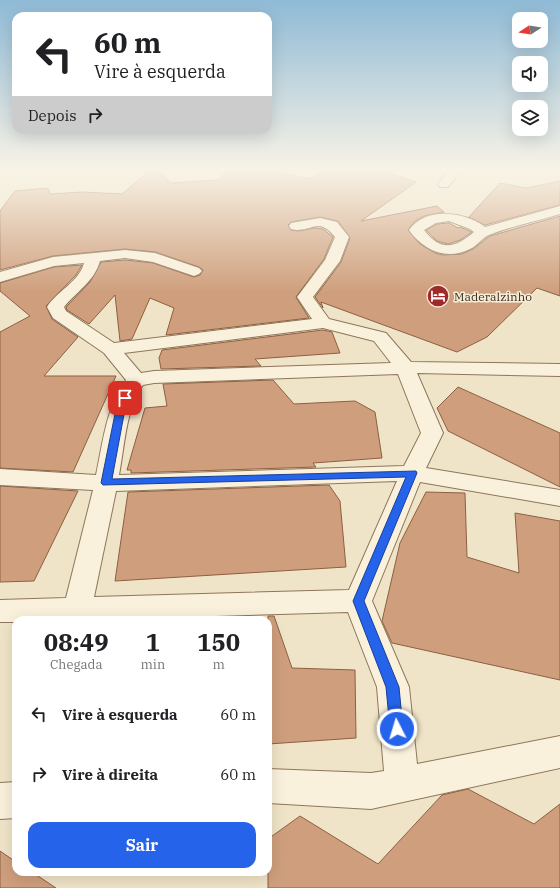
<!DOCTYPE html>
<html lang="pt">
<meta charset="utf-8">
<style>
:root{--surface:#fff;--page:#f6f6f6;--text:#202124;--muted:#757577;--accent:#2563eb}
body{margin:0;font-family:"IBM Plex Serif",serif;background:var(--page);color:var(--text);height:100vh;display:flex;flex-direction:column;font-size:15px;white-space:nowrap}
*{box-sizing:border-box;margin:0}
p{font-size:13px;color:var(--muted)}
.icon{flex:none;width:22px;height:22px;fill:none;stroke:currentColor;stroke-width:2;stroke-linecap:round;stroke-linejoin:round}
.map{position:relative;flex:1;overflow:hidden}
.sheet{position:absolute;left:12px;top:616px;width:260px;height:260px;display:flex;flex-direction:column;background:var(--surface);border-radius:12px;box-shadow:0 4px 16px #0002}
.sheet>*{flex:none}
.banner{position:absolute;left:12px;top:12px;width:260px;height:122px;border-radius:12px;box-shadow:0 4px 16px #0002;background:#fff;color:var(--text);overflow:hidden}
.needle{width:26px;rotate:258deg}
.controls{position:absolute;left:512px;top:12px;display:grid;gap:8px}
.controls a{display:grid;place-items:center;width:36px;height:36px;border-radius:8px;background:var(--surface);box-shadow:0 4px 16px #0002;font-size:20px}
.pin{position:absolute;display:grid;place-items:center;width:34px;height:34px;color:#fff;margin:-17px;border-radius:8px;box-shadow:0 2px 6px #0006}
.me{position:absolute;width:44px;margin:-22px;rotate:355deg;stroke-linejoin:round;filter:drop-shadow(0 0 3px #0008)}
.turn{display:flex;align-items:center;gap:14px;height:84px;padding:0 16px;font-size:18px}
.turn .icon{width:52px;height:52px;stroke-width:2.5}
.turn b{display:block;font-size:28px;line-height:34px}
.then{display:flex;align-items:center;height:38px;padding:0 16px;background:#0003;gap:8px;font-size:15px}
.eta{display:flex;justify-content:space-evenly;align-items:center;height:68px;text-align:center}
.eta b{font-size:24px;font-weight:700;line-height:28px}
.cta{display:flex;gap:8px;margin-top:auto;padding:8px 16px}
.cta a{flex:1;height:46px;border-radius:12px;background:var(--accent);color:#fff;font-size:16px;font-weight:700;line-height:46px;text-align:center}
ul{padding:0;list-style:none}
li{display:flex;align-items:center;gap:12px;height:60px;padding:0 16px}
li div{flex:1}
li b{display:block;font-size:15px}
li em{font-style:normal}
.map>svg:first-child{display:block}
.building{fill:#cf9f7d;stroke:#8d5f41}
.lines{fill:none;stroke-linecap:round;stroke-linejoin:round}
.minor-casing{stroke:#8d765c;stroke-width:2}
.minor{fill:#faf1dc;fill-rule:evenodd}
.route{fill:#2563eb;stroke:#184099}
.labels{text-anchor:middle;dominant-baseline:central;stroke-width:3;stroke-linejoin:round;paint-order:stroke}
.far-poi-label{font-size:12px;fill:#3d2e20;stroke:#f7eed8;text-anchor:start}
</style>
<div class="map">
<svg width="560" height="888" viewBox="0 0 560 888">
<rect width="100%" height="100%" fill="#f0e4c8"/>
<g class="building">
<polygon points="229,168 266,169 310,179 328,168 374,168 416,182 361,221 437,206 444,212 424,216 415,221 408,230 420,244 435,253 443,255 462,254 473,249 490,236 560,216 560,296 537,288 487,337 457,352 321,302 323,308 315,297 341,262 350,238 338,221 320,217 291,222 288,225 291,230 298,231 314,228 323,229 333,237 324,259 296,297 309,318 166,335 174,308 150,298 132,339 120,341 115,295 89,324 67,310 66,307 90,282 101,262 125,260 153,263 194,277 200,275 203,270 199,267 155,252 125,249 53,256 0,270 0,211 15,191 48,188 50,194 82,192 122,194 149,171 159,170 170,183 219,180"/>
<polygon points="560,181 560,205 485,225 469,217 500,183 526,188"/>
<polygon points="449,223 458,228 460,227 472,232 460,240 448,244 437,241 426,230 437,224"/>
<polygon points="82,265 76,275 46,306 52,319 78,337 44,376 116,376 73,472 0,468 0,332 30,316 0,291 0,283 54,267"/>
<polygon points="323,330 332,332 340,353 255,359 261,366 161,369 159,358 162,350"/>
<polygon points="273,380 294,404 355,401 375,412 382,458 313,463 316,467 131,473 131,470 127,470 145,408 167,406 163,384"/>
<polygon points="458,387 560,433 560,487 448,431 437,408"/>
<polygon points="329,485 340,501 346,567 115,581 128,492"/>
<polygon points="0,486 78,491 34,581 0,582"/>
<polygon points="426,492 465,493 467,557 519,573 515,513 560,521 560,680 392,643 382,621 400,543"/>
<polygon points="268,616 274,616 292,668 355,670 356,738 268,744"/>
<polygon points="468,789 534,824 560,804 560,888 268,888 268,839 300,816 378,864 442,795"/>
<polygon points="0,851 16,862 16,872 32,872 56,888 0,888"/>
</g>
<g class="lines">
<g class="minor-casing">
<g id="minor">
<polygon points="451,168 463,168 448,187 440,187 438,184"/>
<path d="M560 206V214C537 221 512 226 489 235 482 238 477 246 470 249 446 261 423 250 409 230 426 206 465 212 485 227ZM449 221 470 229 474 232C455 248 441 252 424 230L436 223Z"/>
<path d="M320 218 337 222 349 237 340 261 313 297 329 319 386 333 411 362 560 364V376L417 373 443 433 426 468 560 490V506L420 482 372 601 409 687 417 764 560 736V768L371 809 268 803V769L371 773 384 771 377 687 348 612 84 620H16V622H0V600L66 598 93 490 0 485V469L96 475C103 442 106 408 126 380L104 353 53 318 47 307C57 291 79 282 84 263L54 266 0 282V272L53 257 125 250 155 253 199 268 202 271 199 274 194 276 153 262 125 258 100 261C94 282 76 292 64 307L66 311 114 343 312 319 297 297 325 260 335 237C317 215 312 234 291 229L289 226 291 223ZM323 328 374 341 391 363 154 371 141 373 124 353ZM398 374 421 433 404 466 119 475C125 445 125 411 143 385L154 383ZM397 481 349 590 94 597 116 491Z"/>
<polygon points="16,782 16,818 0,819 0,783"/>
</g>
</g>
<use href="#minor" class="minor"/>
</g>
<linearGradient id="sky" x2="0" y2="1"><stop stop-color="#8fbad6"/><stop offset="0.58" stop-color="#f8f3e6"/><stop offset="1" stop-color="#f8f3e6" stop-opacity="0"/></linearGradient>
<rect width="560" height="292" fill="url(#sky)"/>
<polygon class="route" points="122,396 125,396 129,398 125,409 112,479 416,471 417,473 364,601 399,687 403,729 401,734 397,735 392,734 390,729 386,687 353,601 406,477 103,485 101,483 116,409"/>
<defs>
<g id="hotel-disc" transform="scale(1.15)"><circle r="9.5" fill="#9e2a2b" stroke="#f7eed8"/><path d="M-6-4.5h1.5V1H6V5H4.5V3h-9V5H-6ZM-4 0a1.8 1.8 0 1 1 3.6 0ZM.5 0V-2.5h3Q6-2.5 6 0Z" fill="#fff"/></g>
</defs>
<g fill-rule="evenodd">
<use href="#hotel-disc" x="438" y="296"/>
</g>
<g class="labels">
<g class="far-poi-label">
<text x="454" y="296">Maderalzinho</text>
</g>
</g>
</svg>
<div class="controls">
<a><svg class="needle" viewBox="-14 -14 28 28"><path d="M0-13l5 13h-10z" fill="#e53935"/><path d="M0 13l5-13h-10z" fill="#757577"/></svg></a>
<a><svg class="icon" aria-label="sound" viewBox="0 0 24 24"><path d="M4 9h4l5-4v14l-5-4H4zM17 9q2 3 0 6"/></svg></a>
<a><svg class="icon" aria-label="layers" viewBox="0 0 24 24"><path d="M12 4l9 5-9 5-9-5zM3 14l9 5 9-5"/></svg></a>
</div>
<div class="pin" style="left:125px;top:398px;background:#d93025"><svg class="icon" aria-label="arrive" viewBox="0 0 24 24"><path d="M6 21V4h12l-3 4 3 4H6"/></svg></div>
<svg class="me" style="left:397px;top:729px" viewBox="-20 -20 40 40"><circle r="17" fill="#2563eb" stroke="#fff" stroke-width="3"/><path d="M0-11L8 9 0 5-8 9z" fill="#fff"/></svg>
<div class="banner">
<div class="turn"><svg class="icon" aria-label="left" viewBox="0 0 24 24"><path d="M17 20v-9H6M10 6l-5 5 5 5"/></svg><div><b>60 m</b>Vire à esquerda</div></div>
<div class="then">Depois<svg class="icon" aria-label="right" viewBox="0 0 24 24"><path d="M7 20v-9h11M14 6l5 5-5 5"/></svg></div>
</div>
<section class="sheet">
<div class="eta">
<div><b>08:49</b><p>Chegada</p></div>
<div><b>1</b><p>min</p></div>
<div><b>150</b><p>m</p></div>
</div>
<ul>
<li><svg class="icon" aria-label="left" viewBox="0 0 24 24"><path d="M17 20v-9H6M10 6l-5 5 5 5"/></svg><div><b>Vire à esquerda</b></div><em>60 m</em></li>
<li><svg class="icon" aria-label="right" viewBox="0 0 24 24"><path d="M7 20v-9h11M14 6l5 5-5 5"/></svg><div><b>Vire à direita</b></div><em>60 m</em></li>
</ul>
<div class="cta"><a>Sair</a></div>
</section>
</div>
